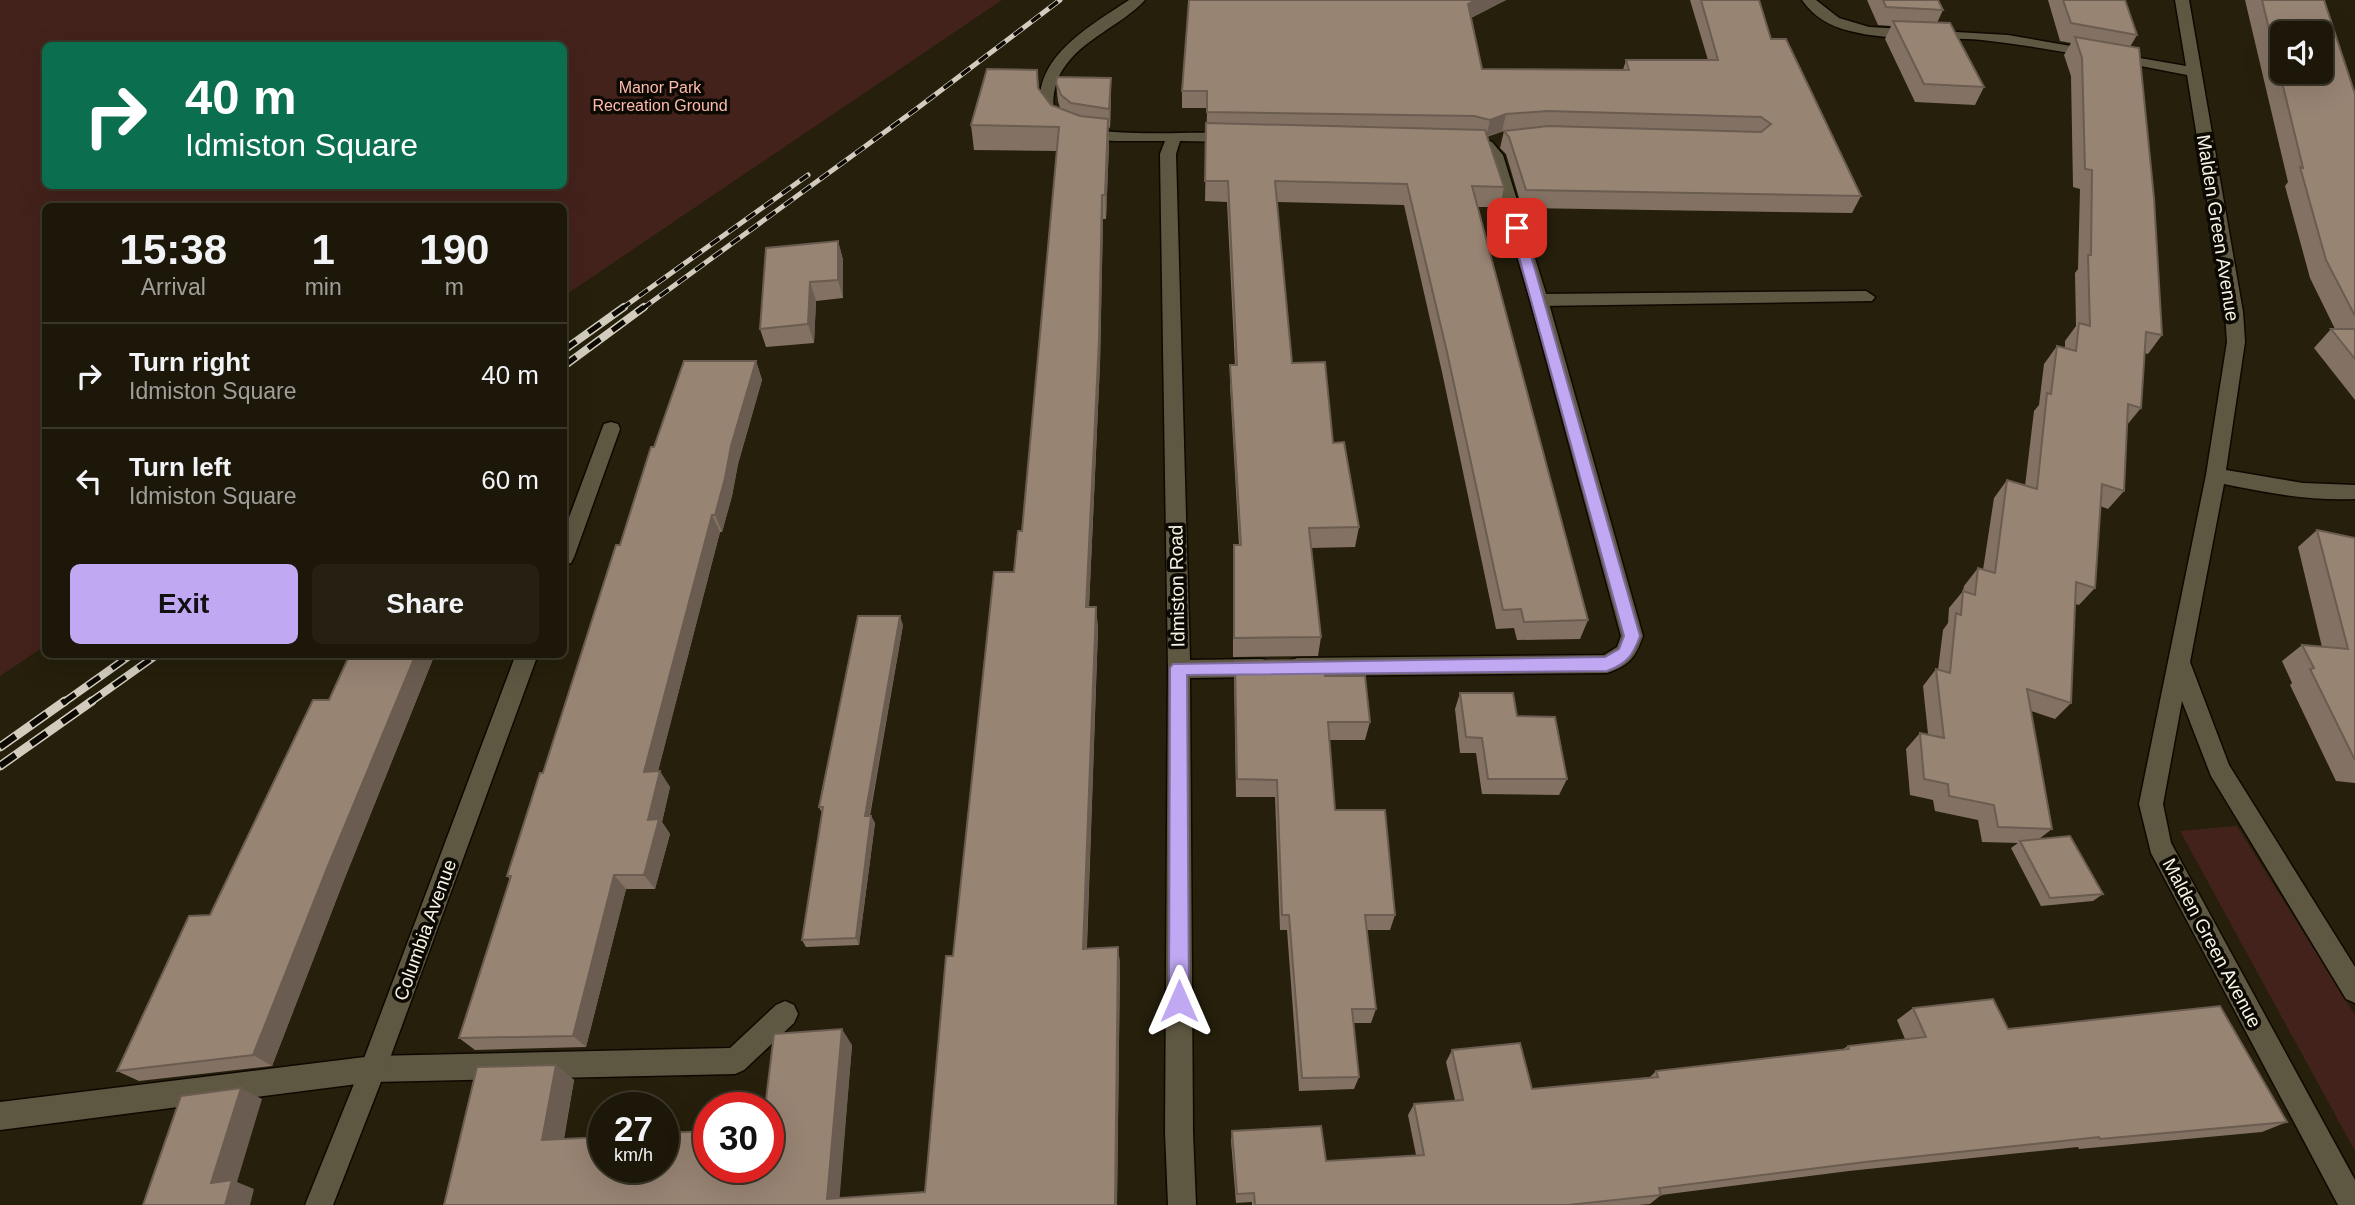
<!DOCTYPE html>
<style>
:root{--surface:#1c1708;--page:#252012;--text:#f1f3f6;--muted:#a09f9c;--line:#3a3629;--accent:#c1a8f3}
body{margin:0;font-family:Arial,sans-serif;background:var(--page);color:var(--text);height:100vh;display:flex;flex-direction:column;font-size:26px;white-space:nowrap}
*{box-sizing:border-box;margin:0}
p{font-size:23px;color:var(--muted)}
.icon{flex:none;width:38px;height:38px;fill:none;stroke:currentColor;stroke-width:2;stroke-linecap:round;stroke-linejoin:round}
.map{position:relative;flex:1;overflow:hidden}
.side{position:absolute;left:42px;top:203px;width:525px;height:455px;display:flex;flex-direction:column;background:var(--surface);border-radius:10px;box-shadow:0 7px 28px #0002,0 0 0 2px var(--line)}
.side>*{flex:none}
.guide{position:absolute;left:42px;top:42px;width:525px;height:147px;border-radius:10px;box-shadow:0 7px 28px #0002,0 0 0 2px var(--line);background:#0b6e4f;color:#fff;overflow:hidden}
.controls{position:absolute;left:2270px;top:21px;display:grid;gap:14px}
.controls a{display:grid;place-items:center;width:63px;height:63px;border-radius:10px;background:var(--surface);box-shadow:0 7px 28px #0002,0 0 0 2px var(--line);font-size:35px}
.speed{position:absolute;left:588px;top:1092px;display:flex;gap:14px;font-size:35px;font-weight:700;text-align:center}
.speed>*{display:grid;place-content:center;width:91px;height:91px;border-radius:50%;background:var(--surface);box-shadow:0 7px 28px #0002,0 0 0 2px var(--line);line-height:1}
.speed small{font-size:18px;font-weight:400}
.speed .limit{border:10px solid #d22;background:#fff;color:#111}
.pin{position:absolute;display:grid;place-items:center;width:60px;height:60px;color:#fff;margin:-30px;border-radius:14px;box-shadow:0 4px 10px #0006}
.me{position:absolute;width:77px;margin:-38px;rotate:0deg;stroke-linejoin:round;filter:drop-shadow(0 0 5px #0008)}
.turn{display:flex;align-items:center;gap:24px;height:147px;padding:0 28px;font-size:32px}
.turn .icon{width:91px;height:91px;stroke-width:2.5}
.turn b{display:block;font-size:49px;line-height:60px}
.eta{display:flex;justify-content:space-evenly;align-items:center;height:119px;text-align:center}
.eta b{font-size:42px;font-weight:800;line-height:49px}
.cta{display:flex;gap:14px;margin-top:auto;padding:14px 28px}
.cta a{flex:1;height:80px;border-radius:10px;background:var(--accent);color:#111;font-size:28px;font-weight:800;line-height:80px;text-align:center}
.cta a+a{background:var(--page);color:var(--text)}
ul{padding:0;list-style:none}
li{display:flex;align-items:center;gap:21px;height:105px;padding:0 28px;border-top:2px solid var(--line)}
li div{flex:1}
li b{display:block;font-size:26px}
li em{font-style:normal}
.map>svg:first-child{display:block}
.green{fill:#44221c;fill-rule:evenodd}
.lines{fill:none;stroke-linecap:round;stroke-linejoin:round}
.service-casing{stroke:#0e0900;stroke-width:3}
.minor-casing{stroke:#0e0900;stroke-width:3}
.service{fill:#5e5842;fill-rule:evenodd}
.minor{fill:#5e5842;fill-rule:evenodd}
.rail-far2-casing{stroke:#d1ccbe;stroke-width:5}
.rail-far1-casing{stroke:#d1ccbe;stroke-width:8}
.rail-casing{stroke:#d1ccbe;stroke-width:9}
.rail-far2{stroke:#0c0903;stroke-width:3.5;stroke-dasharray:11;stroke-linecap:butt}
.rail-far1{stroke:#0c0903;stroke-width:5;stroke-dasharray:15;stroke-linecap:butt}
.rail{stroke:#0c0903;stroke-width:6;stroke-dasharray:19;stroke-linecap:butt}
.wall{fill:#837263}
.shaded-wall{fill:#6a5c50}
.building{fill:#988473;stroke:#6a5c50;stroke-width:2;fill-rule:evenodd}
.route{fill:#c1a8f3;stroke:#7d6d9e;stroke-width:2}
.labels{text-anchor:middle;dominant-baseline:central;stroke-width:7;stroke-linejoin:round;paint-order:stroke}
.far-park-label{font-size:16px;fill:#febbad;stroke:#0c0903}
.street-label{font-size:19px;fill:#f7f3e6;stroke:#0c0903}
</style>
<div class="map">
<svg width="2355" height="1205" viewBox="0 0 2355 1205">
<rect width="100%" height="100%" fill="#251f0b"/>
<g class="green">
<path d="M0 0H1002L564 296V206H46L45 646 0 676ZM46 46H564V186H46Z"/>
<polygon points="2237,826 2355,1015 2355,1151 2180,831"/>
</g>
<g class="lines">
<g class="service-casing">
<g id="service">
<polygon points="1866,291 1875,297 1872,301 1539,306 1530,300 1539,294"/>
<polygon points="785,1001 794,1005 798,1014 794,1023 744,1070 735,1074 373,1082 0,1130 0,1102 373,1056 730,1048 776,1005"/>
</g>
</g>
<g class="minor-casing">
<g id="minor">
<path d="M1129 0H1145C1121 26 1083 38 1063 69 1055 81 1047 110 1061 120 1089 139 1195 132 1232 132L1240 137 1232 142 1180 141 1176 154 1190 660 1262 659 1270 662 1273 668 1270 674 1262 677 1190 678 1193 1132 1196 1205H1168L1165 1132 1168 669 1160 154 1165 141C1134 140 1073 146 1049 125 1041 119 1040 109 1040 101 1039 53 1095 23 1129 0Z"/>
<path d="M1802 0H1816L1839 18 1869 27 2008 35 2186 66 2175 0H2189L2243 312 2245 342 2226 470 2303 483 2355 485V499C2310 501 2268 493 2224 484L2190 662 2229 765 2355 967V1003L2346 999 2211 776 2182 701 2163 804 2171 843 2355 1180V1205H2338L2151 853 2139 804 2206 475 2227 342 2225 312 2187 75C2119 62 2051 48 1982 40 1938 36 1893 42 1850 31 1829 26 1814 17 1802 0Z"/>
<path d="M1487 140 1492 142 1503 155 1548 300 1643 636C1635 658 1630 665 1607 673L1297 676 1289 673 1286 667 1289 661 1297 658 1604 655 1617 647 1621 636 1530 300 1487 156 1479 145Z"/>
<polygon points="611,422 618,424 620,429 574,557 571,563 564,565 564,531 602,429 604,424"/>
<polygon points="516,654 538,654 386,1069 333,1205 305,1205 360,1069"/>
</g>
</g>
<use href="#service" class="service"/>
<use href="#minor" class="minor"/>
<g class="rail-far2-casing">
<g id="rail-far2">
<polyline points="621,309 808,175"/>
<polyline points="642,309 915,110 1060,0"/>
</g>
</g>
<g class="rail-far1-casing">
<g id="rail-far1">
<polyline points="564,350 624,307"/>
<polyline points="564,366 644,307"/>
<polyline points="63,703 132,654"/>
<polyline points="89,703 158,654"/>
</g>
</g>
<g class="rail-casing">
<g id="rail">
<polyline points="0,747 65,701"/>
<polyline points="0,766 92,701"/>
</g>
</g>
<use href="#rail-far2" class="rail-far2"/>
<use href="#rail-far1" class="rail-far1"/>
<use href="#rail" class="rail"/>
</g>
<g class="wall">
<polygon points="1189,0 1506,0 1471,18 1482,69 1623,70 1626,60 1708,60 1690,0 1759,0 1771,39 1861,196 1852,213 1522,208 1506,154 1500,148 1504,131 1487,137 1504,187 1500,207 1478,207 1588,620 1580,639 1517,640 1514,628 1496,629 1442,372 1404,205 1277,202 1292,363 1333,443 1359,527 1355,547 1311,548 1321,637 1318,656 1233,657 1233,565 1234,545 1239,545 1230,386 1230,365 1235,365 1227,202 1205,201 1207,108 1182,108 1182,91"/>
<polygon points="1867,0 1938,0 1943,10 1937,23 1984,87 1975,105 1915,102 1885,39 1891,26 1878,25"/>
<polygon points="2048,0 2125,0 2137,35 2130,47 2162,335 2148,354 2144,353 2141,408 2127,425 2124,491 2108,509 2100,506 2095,588 2079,605 2075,604 2071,703 2055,719 2031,711 2052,829 2039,839 2103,894 2093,901 2041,906 2011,848 2018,843 1982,842 1978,820 1935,811 1933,800 1910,795 1906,749 1920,733 1928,734 1923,686 1936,669 1938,670 1943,630 1948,623 1949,608 1963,591 1964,586 1978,568 1983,570 1994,498 2007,480 2025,486 2034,411 2039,405 2044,364 2057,346 2065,348 2065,341 2076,326 2075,273 2078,269 2080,189 2073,187 2071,76 2064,55 2071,43 2060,41"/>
<polygon points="2245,0 2324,0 2355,94 2355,400 2314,348 2331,329 2335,329 2310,278 2285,186 2288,182"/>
<polygon points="1037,70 1039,89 1051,105 1060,108 1058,101 1056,83 1111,78 1111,97 1110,128 1108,127 1109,144 1106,219 1103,219 1100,364 1089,607 1096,607 1098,629 1087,948 1118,947 1120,964 1117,1205 444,1205 556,1065 574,1080 564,1139 768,1167 852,1045 839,1198 925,1192 953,956 1014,572 1022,531 1057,151 974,150 971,125"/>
<polygon points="838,241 843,260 843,298 816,301 814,343 766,347 760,329"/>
<polygon points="756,361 762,380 738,464 732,496 722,532 720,532 658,771 670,787 662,822 670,834 655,889 626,889 586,1047 475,1050 459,1038 510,879 507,876 654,447"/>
<polygon points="2317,530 2355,538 2355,783 2336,781 2290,685 2292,683 2282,661 2302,645 2322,647 2298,547"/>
<polygon points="903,625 870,816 871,816 875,823 859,945 806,947 802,940 822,813 819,807"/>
<polygon points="350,654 435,654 344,880 272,1066 139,1081 117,1071 210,915 329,700"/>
<polygon points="1235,661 1325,676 1370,722 1365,740 1329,740 1335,810 1395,915 1390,930 1367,930 1376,1009 1371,1023 1353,1023 1359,1077 1354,1089 1299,1091 1287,930 1280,930 1275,797 1236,797 1234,680"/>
<polygon points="1460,693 1517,716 1567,779 1559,795 1482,794 1476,753 1460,753 1455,709"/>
<polygon points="1913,1008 2008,1029 2287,1122 2262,1132 2079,1149 2078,1147 1849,1171 1661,1195 1650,1204 1638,1205 1252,1205 1252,1202 1236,1203 1231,1141 1232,1131 1326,1161 1416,1155 1408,1115 1414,1104 1455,1100 1446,1062 1452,1050 1532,1089 1650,1077 1656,1071 1843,1049 1848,1046 1905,1039 1897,1020"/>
</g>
<g class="shaded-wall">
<polygon points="1476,0 1506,0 1465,21 1468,4"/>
<polygon points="1111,78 1111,97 1110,128 1109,109"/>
<polygon points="1506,114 1502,131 1486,137 1490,120"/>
<polygon points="1108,119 1109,144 1106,219 1105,195"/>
<polygon points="1102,195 1103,219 1100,364 1088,629 1086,607"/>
<polygon points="838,241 843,260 843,298 838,280"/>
<polygon points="810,282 816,301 814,343 808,324"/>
<polygon points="756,361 762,380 738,464 732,496 722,532 715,515 731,446"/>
<polygon points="712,515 720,532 654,787 644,772"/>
<polygon points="1096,607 1098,629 1086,966 1083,949"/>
<polygon points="900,616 903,625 868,823 865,816"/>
<polygon points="416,654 435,654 344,880 272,1066 253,1055 328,866"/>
<polygon points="660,771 670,787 662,822 670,834 655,889 644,875 648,820"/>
<polygon points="871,816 875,823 859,945 856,938"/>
<polygon points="614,875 626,889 586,1047 573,1036"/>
<polygon points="1118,947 1120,964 1117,1205 1115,1205"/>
<polygon points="842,1029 852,1045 839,1205 827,1199"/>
<polygon points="556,1065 574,1080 561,1153 542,1140"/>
<polygon points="241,1088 262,1099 237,1182 254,1189 250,1205 225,1205 211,1183"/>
</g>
<g class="building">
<polygon points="1189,0 1476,0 1468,4 1482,69 1629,70 1626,60 1718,60 1701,0 1759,0 1771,39 1786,39 1861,196 1526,190 1509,137 1504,131 1548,126 1761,132 1771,124 1761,117 1548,111 1506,114 1490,120 1474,116 1207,112 1207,91 1182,91"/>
<polygon points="1883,0 1938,0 1943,10 1886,7"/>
<polygon points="2063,0 2125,0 2137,35 2071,23"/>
<path d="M2262 0H2324L2355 94V316L2326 260 2300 167 2303 168ZM2282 33H2320V72H2282Z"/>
<polygon points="1893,21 1950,23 1984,87 1924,84"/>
<polygon points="2075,37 2139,48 2154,198 2162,335 2146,332 2141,408 2128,404 2124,491 2102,484 2095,588 2076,582 2071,703 2027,689 2052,829 1998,827 1994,805 1949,796 1948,784 1924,779 1920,733 1944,738 1936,669 1950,673 1956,613 1961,615 1963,591 1975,595 1978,568 1995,573 2007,480 2037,489 2047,393 2051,394 2057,346 2076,351 2079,323 2090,326 2088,255 2091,255 2092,170 2085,169 2082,58"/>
<polygon points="987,69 1037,70 1038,88 1051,105 1080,116 1108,119 1105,195 1102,195 1099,339 1086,607 1096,607 1083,949 1118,947 1115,1205 444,1205 477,1067 556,1065 542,1140 604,1137 604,1167 663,1167 663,1133 709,1131 709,1167 768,1167 768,1108 765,1108 774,1034 842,1029 827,1199 925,1192 946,956 953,956 994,572 1014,572 1018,531 1022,531 1059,127 971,125"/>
<polygon points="1057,77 1111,78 1109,109 1071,103 1061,95 1056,83"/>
<polygon points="1206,123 1485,130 1504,187 1472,186 1588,620 1524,622 1521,609 1503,610 1447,352 1407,184 1275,181 1292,363 1325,362 1333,443 1344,442 1359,527 1309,528 1321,637 1234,638 1234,545 1241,545 1230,365 1237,365 1228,181 1205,181"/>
<polygon points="838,241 838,280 810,282 808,324 760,329 766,248"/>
<polygon points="2331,329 2355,329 2355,359"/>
<polygon points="684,361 756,361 731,446 725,478 715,515 712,515 644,772 660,771 648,820 659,819 644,875 614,875 573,1036 459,1038 511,876 507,876 540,773 543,773 616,545 620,545 651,447 654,447"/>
<polygon points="2317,530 2355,538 2355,760 2310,669 2314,668 2302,645 2348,649"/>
<polygon points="858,616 900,616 865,816 871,816 856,938 802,940 823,807 819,807"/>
<polygon points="350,654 416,654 328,866 253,1055 117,1071 189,916 210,915 313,700 329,700"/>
<polygon points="1323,660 1325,676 1365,676 1370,722 1328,722 1335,810 1385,810 1395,915 1365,915 1376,1009 1352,1009 1359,1077 1302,1078 1289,915 1282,915 1277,780 1237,779 1235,661"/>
<polygon points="1460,693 1513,693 1517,716 1555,717 1567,779 1488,779 1482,738 1466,737"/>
<polygon points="2070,836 2103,894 2050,898 2020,841"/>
<polygon points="1993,999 2008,1029 2220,1006 2287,1122 2100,1139 2099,1137 1865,1162 1659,1188 1661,1195 1568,1205 1255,1205 1254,1193 1237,1194 1232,1131 1321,1126 1326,1161 1424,1155 1414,1104 1463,1100 1452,1050 1520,1043 1532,1089 1658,1077 1656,1071 1849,1049 1848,1046 1926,1037 1913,1008"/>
<polygon points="241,1088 211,1183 232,1180 225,1205 143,1205 181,1096"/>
</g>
<path class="route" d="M1517 224 1523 228 1640 636C1633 655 1627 664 1607 671L1187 675 1189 1001 1186 1008 1179 1011 1172 1008 1169 1001 1170 668 1173 664 1605 657 1619 649 1624 636 1511 228Z"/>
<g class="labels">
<g class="far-park-label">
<text x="660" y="87">Manor Park<tspan x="660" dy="18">Recreation Ground</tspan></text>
</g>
<g class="street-label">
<text transform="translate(2218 228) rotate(81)">Malden Green Avenue</text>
<text transform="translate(1177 586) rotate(-91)">Idmiston Road</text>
<text transform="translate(425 930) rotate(-70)">Columbia Avenue</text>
<text transform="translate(2212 943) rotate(62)">Malden Green Avenue</text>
</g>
</g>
</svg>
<div class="controls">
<a><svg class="icon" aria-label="sound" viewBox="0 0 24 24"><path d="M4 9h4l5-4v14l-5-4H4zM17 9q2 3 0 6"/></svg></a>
</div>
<div class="speed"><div>27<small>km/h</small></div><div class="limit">30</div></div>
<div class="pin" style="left:1517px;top:228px;background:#d93025"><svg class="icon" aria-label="arrive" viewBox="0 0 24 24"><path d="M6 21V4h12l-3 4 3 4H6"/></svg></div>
<svg class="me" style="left:1179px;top:1001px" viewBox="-20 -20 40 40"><path d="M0-17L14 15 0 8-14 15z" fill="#c1a8f3" stroke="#fff" stroke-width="4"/></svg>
<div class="guide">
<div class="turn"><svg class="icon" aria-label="right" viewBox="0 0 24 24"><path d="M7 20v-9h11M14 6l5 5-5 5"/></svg><div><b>40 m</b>Idmiston Square</div></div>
</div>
<section class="side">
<div class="eta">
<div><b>15:38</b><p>Arrival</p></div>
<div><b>1</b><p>min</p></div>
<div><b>190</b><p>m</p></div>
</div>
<ul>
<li><svg class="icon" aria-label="right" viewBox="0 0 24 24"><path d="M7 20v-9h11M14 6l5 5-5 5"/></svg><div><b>Turn right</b><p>Idmiston Square</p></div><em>40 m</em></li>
<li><svg class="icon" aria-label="left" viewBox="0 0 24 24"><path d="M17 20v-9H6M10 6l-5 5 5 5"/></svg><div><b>Turn left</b><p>Idmiston Square</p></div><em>60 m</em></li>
</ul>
<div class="cta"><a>Exit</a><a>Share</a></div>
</section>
</div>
